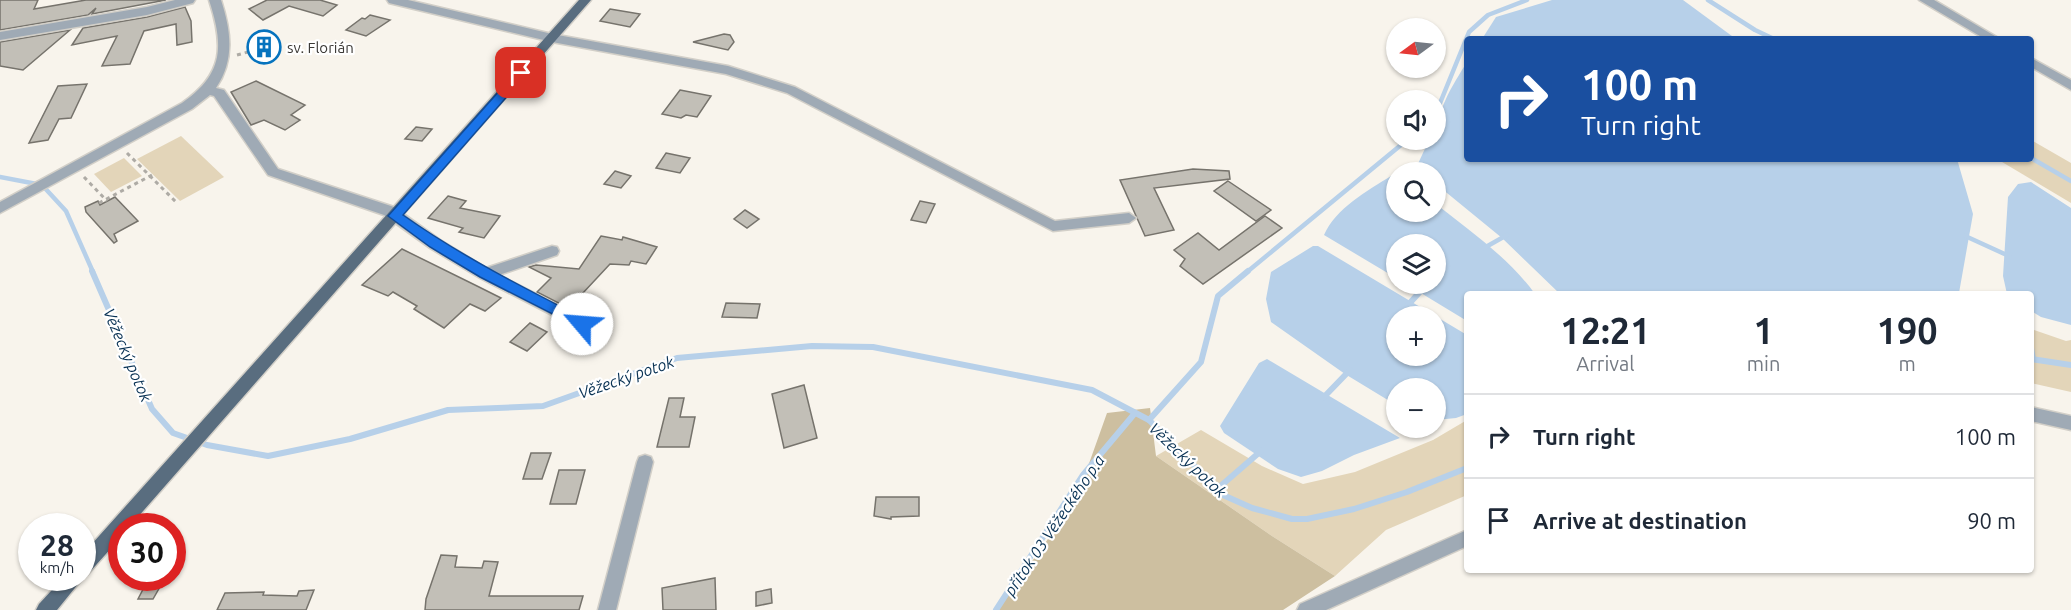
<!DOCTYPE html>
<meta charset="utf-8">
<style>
:root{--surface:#fff;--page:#f6f6f7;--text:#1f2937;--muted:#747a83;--line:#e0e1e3}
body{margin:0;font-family:Ubuntu,sans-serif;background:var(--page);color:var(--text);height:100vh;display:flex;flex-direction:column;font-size:22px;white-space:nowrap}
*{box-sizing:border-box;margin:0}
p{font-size:20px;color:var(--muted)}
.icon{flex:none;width:33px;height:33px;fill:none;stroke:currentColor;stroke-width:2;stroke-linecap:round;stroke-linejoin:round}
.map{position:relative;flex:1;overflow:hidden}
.panel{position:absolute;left:1464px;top:291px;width:570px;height:282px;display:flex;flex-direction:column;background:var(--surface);border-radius:6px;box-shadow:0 2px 4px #0004}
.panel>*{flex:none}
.banner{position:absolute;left:1464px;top:36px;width:570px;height:126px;border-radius:6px;box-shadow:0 2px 4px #0004;background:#1a4fa0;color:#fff;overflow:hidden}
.needle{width:39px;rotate:255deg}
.tools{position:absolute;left:1386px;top:18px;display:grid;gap:12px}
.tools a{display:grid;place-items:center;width:60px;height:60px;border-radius:50%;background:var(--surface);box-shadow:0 2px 4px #0004;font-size:30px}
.speed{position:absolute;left:18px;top:513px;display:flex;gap:12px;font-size:30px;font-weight:700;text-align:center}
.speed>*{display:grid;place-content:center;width:78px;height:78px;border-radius:50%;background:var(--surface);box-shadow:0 2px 4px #0004;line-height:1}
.speed small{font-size:15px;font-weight:400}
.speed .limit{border:9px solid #d22;background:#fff;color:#111}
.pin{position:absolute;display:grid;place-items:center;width:51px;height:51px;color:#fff;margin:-26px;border-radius:12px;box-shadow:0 3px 9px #0006}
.me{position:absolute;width:66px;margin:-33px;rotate:297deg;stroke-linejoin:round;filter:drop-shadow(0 0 4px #0008)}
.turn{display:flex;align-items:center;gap:21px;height:126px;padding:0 18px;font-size:27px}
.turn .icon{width:78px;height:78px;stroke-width:2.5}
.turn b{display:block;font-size:42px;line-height:51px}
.eta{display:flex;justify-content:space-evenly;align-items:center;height:102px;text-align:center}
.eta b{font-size:36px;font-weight:700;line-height:42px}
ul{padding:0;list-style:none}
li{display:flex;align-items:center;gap:18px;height:84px;padding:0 18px;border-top:2px solid var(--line)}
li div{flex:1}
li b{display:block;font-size:22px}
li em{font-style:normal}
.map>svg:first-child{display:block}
.green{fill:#e3d5b9}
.forest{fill:#cdbfa0}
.water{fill:#b7d0e9;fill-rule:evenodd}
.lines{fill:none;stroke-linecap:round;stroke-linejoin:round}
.stream-far1{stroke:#b7d0e9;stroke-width:4.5}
.stream{stroke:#b7d0e9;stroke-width:6}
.building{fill:#c2bfb7;stroke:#76736c;stroke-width:1.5}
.minor-casing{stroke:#d2cfc8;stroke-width:3}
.major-casing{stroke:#d2cfc8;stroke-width:3}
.path{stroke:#aeaba5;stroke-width:3;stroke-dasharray:4 4;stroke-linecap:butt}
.minor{fill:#9faab5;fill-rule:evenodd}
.major{fill:#596d7f;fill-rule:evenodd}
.route{fill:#1a73e8;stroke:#114b97;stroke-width:1.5}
.labels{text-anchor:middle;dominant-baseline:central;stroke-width:4.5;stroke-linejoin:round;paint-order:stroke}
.poi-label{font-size:15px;fill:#3c3a37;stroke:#fff;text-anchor:start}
.water-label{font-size:16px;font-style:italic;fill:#093254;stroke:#fff}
</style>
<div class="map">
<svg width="2071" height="610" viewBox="0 0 2071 610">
<rect width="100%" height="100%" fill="#f8f4ec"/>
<g class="green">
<polygon points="181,136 224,177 180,201 137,159"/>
<polygon points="2031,140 2071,163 2071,203 1997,159 2031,159"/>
<polygon points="124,158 142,176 111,192 94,174"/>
<polygon points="2031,329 2066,341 2071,340 2071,392 2031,383"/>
<polygon points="1467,420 1467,495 1386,530 1335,576 1272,536 1156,456 1201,430 1262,466 1303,484 1355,472 1433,440"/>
</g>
<polygon class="forest" points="1150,408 1156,456 1272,536 1335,576 1283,610 997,610 1076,500 1107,413"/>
<g class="water">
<polygon points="1552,0 1683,0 1736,39 1482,39 1496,17"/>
<path d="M1467 62V159H1957L1973 214 1959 293 1560 294 1502 238 1436 184V172H1421L1416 168 1429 140H1436C1436 111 1452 86 1467 62Z"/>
<path d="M1391 176 1396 178V212H1436V204C1470 231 1509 258 1535 294H1467V321L1406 284H1436V244H1396V278L1324 235C1335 209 1368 190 1391 176Z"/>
<polygon points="2031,182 2071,208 2071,325 2041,317 2031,311 2031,294 2007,294 2003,276 2008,197 2018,184"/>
<path d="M1313 246H1318L1467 335V414L1456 418 1436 420V388H1396V405L1345 374 1271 322 1266 299 1271 272ZM1436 316V356H1396V316Z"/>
<polygon points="1267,359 1400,438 1354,455 1322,471 1301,477 1278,469 1224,433 1220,426 1259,363"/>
</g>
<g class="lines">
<g class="stream-far1">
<polyline points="1708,0 1755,30 1774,39"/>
<polyline points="1436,113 1469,32 1488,15 1527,0"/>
<polyline points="2031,158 2071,181"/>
<polyline points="0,177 42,185 66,211 93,272"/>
<polyline points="1963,235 2009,256"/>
<polyline points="1484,248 1507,235"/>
<polyline points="1247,272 1407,140"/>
</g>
<g class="stream">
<polyline points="92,271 152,409 173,433 207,445 268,456 350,439 448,410 543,406 677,358 812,346 873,347 1092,390 1149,420 1223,495 1252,508 1292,519 1307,519 1354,509 1407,492 1467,468"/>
<polyline points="1408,305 1427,284"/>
<polyline points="2031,348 2033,359"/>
<polyline points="2031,359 2071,365"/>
<polyline points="1323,398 1350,370"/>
<polyline points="1149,420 1201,362 1218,296 1248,271"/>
<polyline points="1216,490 1261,451"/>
<polyline points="996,610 1083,475 1135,413"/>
</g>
</g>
<g class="building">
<polygon points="0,0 38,0 34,9 86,0 166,0 92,14 96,8 88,15 0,30"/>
<polygon points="267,0 320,0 337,5 323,16 289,6 263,20 249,9"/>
<polygon points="185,7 191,21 192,42 177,45 176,24 144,31 130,64 102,66 117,36 72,45 83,28 147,17"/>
<polygon points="610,9 640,14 630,27 600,21"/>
<polygon points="370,15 390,20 366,36 346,30 362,18 365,19"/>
<polygon points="70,30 23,70 0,66 0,42"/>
<polygon points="724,34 730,35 734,42 728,50 693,42"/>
<polygon points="256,81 305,105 291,115 300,120 285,130 264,120 251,125 231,92"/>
<polygon points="87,84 71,118 59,119 48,140 29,143 58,86"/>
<polygon points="680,90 711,96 697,117 686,115 681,118 662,114"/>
<polygon points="416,127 432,129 422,141 405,139"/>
<polygon points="666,153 690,158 680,173 656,168"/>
<polygon points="1193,169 1229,171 1230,179 1154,188 1174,230 1145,236 1120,180"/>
<polygon points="615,171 631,176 621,188 604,184"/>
<polygon points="1228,181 1271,210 1256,221 1214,191"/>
<polygon points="448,196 466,201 460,208 500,216 484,238 459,232 463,228 428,218"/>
<polygon points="115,197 138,221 114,234 117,241 114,243 86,212 85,207 98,201 100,205"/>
<polygon points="920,201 935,204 926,223 911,220"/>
<polygon points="745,210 759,219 747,228 734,219"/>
<polygon points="1265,216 1282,228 1203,284 1180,266 1185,259 1174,250 1198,233 1219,250"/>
<polygon points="601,236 622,240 623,237 657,247 646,264 631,261 629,265 610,264 582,294 593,299 578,313 537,292 551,278 529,267 536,265 579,269"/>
<polygon points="402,249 477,286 501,298 485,311 470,304 444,328 414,309 417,306 393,292 388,296 362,285"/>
<polygon points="726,303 760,304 757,318 722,317"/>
<polygon points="530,323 547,332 527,351 510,342"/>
<polygon points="804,385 817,438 784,448 772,394"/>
<polygon points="669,398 684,398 680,417 695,417 689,447 657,447"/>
<polygon points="531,453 551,453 542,479 523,479"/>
<polygon points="559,470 585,470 576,504 550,504"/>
<polygon points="876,497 919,497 919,516 891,517 891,519 874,516"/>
<polygon points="441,555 457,556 455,567 482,568 484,561 498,562 489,596 583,596 579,610 425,610 426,599"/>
<polygon points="149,578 165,578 153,599 138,599"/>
<polygon points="715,578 716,610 663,610 662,588"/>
<polygon points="771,589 772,603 756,606 756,592"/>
<polygon points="314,590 306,610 217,610 225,593 264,592 263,595 297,596 299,591"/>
</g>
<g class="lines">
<g class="minor-casing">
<g id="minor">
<polygon points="175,0 195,0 193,3 147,15 0,40 0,32 147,7"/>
<path d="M209 0H221C231 31 235 60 216 88L224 90 278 169 394 207 440 240 486 268 552 246 557 247 559 251 557 255 499 275 587 320 590 324 587 328H577L480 278 430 248 384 215 268 175 214 96 210 95 192 109 0 213V202L182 103C224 74 224 46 209 0Z"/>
<polygon points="387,0 408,0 552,34 728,66 795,87 1055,221 1129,213 1136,218 1129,223 1053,231 787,93 726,74 552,42 389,3"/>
<polygon points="1919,0 1934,0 2000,39 1985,39"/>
<polygon points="2031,58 2071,80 2071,90 2031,67"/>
<polygon points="2031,407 2071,416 2071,430 2031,421"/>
<polygon points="645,455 651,457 653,462 616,610 598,610 637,462 639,457"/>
<polygon points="1467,530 1467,546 1326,610 1297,610 1300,604"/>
</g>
</g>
<g class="major-casing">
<g id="major">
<polygon points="579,0 591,0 130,526 122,526 122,536 88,574 82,576 82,555"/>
<polygon points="82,577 83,578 57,610 36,610 39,604 63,578"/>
</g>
</g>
<g class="path">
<polyline points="237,55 259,49"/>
<polyline points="127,153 177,203"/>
<polyline points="84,177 107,201"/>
<polyline points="99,203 152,175"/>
</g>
<use href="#minor" class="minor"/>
<use href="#major" class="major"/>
</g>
<path class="route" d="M521 69 527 73 525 76 403 215C461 256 524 288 587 320L589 324 587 328 582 329 480 277 430 247 388 216 517 71Z"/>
<defs>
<g id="building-ring" transform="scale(1.725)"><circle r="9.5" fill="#fff" stroke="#0673be" stroke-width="1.5"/><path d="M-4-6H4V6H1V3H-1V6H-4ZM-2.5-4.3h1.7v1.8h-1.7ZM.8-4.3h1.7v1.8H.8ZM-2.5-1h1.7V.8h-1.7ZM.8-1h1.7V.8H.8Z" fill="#0673be"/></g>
</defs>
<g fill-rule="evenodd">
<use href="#building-ring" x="264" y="47"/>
</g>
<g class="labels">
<g class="poi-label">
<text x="287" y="47">sv. Florián</text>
</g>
<g class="water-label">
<text transform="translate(128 355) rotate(67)">Věžecký potok</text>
<text transform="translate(626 377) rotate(-19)">Věžecký potok</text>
<text transform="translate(1188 460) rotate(44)">Věžecký potok</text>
<text transform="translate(1054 525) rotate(-56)">přítok 03 Věžeckého p.a</text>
</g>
</g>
</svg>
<div class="tools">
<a><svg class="needle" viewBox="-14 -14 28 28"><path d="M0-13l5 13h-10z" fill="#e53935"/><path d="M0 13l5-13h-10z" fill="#747a83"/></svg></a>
<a><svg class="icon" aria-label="sound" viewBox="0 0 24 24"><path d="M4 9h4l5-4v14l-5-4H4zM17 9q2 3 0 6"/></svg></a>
<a><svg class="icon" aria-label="search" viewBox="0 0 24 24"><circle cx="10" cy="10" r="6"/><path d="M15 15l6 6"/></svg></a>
<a><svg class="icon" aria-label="layers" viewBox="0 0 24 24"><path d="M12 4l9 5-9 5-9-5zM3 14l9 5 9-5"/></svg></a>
<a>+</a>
<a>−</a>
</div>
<div class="speed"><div>28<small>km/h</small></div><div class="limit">30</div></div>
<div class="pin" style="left:521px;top:73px;background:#d93025"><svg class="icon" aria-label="arrive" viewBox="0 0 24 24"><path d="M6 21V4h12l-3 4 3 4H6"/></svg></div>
<svg class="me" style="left:582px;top:324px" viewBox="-20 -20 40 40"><circle r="19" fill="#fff"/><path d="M0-13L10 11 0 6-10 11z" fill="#1a73e8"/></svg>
<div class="banner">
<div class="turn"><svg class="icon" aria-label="right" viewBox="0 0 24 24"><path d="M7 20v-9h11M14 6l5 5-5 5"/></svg><div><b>100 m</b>Turn right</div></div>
</div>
<section class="panel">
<div class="eta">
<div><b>12:21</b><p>Arrival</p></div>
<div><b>1</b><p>min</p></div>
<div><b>190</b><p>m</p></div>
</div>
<ul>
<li><svg class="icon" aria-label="right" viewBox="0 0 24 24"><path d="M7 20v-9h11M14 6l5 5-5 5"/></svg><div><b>Turn right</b></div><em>100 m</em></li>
<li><svg class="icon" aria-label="arrive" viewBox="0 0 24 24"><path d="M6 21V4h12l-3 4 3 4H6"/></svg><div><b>Arrive at destination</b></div><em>90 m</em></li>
</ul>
</section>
</div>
